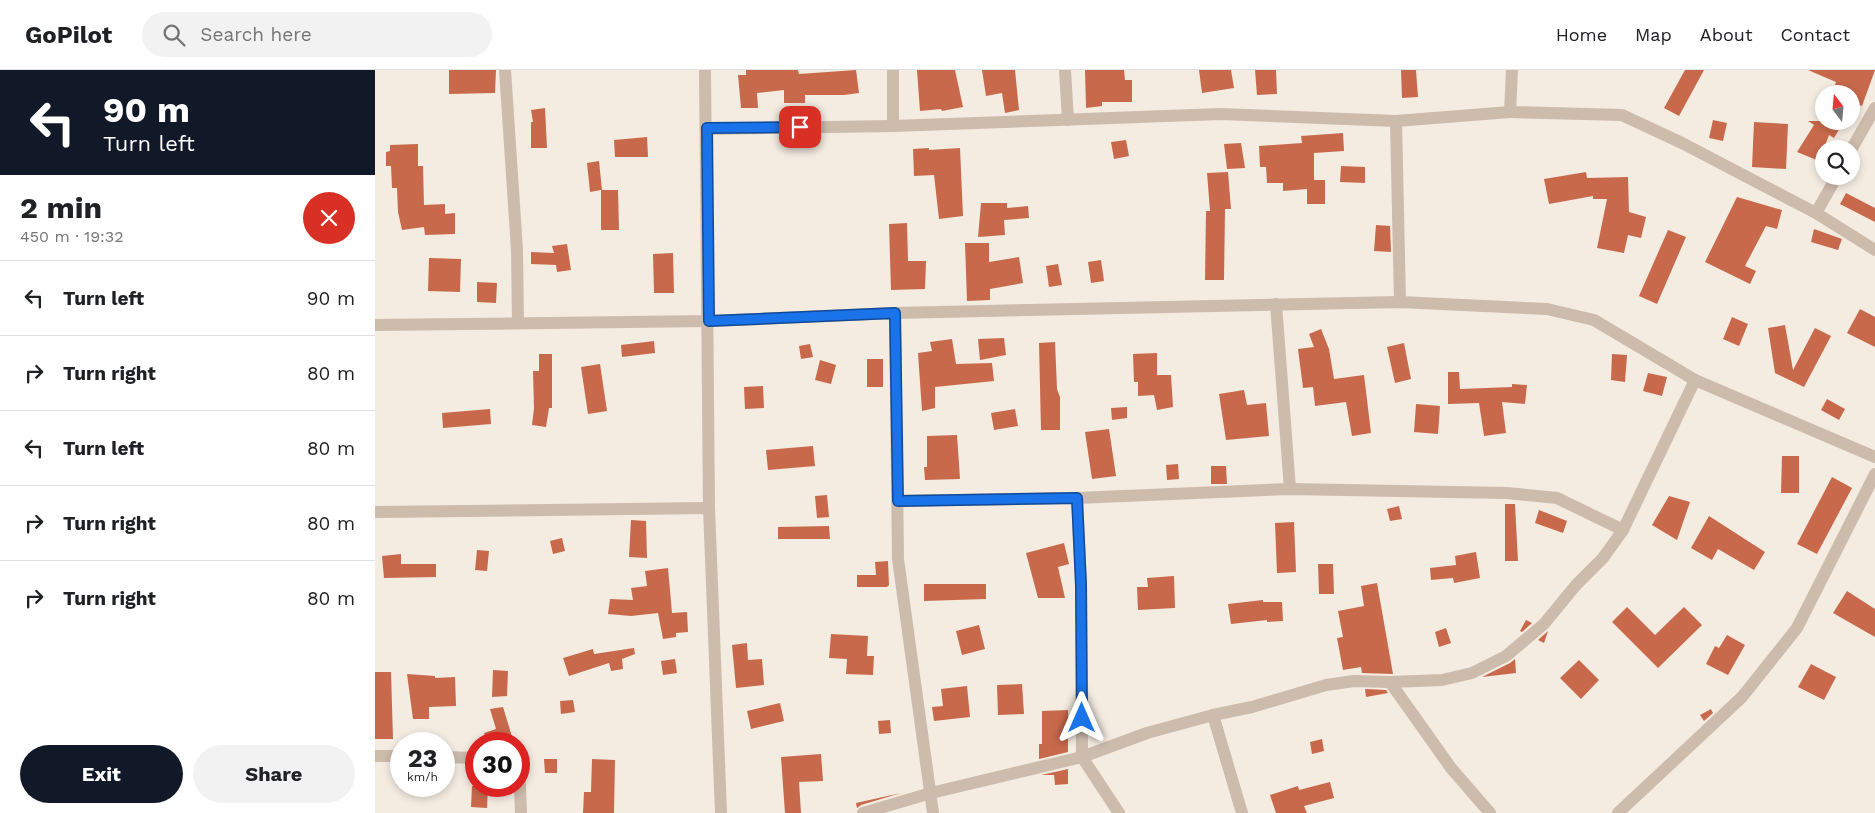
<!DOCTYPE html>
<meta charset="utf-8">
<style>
:root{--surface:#fff;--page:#f2f2f2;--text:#202124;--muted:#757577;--line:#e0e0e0;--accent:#111827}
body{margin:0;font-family:"Work Sans",sans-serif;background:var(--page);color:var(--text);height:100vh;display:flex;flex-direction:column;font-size:19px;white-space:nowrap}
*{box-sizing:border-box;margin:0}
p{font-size:16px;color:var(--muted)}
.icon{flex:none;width:28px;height:28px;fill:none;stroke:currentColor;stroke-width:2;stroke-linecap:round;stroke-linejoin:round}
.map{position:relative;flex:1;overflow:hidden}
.sheet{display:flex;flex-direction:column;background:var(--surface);width:375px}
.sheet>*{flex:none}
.hud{background:#111827;color:#fff;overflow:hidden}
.needle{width:32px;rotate:344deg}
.controls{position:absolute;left:1440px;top:15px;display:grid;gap:10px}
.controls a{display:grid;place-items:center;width:45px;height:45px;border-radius:50%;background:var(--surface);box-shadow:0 2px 8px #0003;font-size:25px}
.speed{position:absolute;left:15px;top:662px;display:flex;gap:10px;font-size:25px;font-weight:700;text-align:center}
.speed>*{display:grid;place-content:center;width:65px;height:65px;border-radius:50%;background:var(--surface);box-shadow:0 2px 8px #0003;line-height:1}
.speed small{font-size:12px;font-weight:400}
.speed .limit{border:8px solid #d22;background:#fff;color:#111}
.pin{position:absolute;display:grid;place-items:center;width:42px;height:42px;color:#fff;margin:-21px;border-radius:10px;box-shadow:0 2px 8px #0006}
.me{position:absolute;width:55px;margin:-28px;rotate:0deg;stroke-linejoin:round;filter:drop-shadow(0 0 4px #0008)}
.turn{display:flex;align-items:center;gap:18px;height:105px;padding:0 20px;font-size:22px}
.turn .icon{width:65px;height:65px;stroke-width:2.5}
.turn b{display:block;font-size:35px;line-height:42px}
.round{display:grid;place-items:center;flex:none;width:52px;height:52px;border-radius:26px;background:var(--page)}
.summary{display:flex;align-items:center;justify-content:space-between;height:85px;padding:0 20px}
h1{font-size:30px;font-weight:700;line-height:38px}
.cta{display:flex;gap:10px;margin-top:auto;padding:10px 20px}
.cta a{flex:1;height:58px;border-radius:30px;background:var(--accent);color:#fff;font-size:20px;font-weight:700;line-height:58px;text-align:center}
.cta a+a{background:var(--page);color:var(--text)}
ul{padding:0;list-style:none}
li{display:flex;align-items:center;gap:15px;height:75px;padding:0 20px;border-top:1px solid var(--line)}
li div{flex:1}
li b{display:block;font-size:19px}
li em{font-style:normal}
header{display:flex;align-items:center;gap:30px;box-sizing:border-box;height:70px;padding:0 25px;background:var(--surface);border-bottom:1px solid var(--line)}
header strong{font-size:24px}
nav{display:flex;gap:28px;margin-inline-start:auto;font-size:18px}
.search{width:350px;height:45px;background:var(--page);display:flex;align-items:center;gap:12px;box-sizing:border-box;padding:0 18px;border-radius:28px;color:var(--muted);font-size:19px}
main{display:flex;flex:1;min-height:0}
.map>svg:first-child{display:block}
.building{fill:#c8694b}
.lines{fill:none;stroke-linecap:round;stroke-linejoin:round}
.minor{stroke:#cdbbac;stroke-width:12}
.tertiary{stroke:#cdbbac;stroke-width:12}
.route-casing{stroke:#114b97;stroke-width:12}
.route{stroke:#1a73e8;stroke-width:9}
</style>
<header>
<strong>GoPilot</strong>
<div class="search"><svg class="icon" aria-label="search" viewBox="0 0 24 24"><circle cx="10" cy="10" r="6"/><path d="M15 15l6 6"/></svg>Search here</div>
<nav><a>Home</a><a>Map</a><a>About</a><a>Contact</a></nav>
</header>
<main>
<section class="sheet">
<div class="hud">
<div class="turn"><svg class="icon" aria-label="left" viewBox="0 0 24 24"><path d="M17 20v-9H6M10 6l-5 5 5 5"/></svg><div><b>90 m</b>Turn left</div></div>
</div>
<div class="summary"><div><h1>2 min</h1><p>450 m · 19:32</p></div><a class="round" style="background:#d93025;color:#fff"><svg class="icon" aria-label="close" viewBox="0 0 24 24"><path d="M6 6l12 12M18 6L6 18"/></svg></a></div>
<ul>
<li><svg class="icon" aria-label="left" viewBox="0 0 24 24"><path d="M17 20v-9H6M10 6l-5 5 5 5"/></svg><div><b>Turn left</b></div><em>90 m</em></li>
<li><svg class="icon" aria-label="right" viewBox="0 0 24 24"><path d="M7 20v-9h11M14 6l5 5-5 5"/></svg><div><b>Turn right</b></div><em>80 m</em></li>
<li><svg class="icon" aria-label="left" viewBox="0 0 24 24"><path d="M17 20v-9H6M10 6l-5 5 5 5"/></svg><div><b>Turn left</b></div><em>80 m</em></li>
<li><svg class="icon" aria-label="right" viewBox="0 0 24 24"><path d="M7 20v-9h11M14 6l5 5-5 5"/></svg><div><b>Turn right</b></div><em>80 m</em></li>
<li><svg class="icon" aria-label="right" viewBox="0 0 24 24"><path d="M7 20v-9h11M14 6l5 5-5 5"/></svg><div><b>Turn right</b></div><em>80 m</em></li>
</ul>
<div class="cta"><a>Exit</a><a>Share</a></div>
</section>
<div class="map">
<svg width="1500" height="743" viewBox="0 0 1500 743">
<rect width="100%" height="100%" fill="#f4ebe1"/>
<g class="building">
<polygon points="74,0 121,0 120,23 74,24"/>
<polygon points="371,0 423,0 424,4 481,0 484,23 469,25 430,25 430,33 409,33 409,20 382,23 383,38 366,38 363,5 371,5"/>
<polygon points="542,0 580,0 588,37 567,41 566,39 545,41"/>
<polygon points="607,0 640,0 644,40 630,43 627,23 611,26"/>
<polygon points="710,0 749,0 750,10 757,10 757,32 727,32 727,36 711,38"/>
<polygon points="824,0 856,0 859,18 827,23"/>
<polygon points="880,0 901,0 902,24 882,25"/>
<polygon points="1026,0 1041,0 1043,27 1027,28"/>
<polygon points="1310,0 1329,0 1304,46 1289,38"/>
<polygon points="1433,0 1500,0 1487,36 1476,32 1476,24 1457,24 1461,12"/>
<polygon points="170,38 172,78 156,78 156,52 158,52 156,40"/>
<polygon points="1338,50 1352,53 1348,71 1334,68"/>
<polygon points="1433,51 1469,51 1459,68 1454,65 1444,91 1422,82 1439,55"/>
<polygon points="1379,52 1413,54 1411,99 1377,97"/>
<polygon points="968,63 969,81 939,83 939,110 950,110 950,134 932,134 932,119 908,121 908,113 892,113 891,97 885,97 884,76 927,73 926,66"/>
<polygon points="272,67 273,87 240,87 239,70"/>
<polygon points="751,70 754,86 739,89 736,72"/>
<polygon points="866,73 870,98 852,99 849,74"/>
<polygon points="43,74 43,96 48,96 49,135 70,134 70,144 80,143 80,164 50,165 49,157 27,160 23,142 22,118 17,118 16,96 11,96 11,82 15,81 15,75"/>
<polygon points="554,78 554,80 585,78 588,146 564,149 559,105 539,106 538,79"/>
<polygon points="224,91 227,120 243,120 244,160 226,160 226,120 215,122 212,93"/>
<polygon points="966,96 990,97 990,113 965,112"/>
<polygon points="853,102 856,139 850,139 849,210 830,210 831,141 835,141 832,103"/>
<polygon points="1211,102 1212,108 1253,107 1254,142 1271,147 1266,168 1253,165 1249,183 1222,178 1232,129 1218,129 1218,126 1174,134 1169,109"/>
<polygon points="1471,123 1500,138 1500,152 1465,134"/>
<polygon points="1362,127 1407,140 1402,159 1391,156 1370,196 1381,201 1375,214 1330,192"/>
<polygon points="606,133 632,133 632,138 653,136 654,148 629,150 630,165 603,167"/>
<polygon points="532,153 533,191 551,191 550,219 516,220 514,154"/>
<polygon points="1001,155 1015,156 1016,182 999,181"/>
<polygon points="1439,159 1467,169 1463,180 1436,172"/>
<polygon points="1293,160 1311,167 1282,234 1264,226"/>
<polygon points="590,173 614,173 614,192 644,187 648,213 615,219 615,230 592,231"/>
<polygon points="192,174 196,200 182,202 181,195 156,194 156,182 179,183 177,176"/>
<polygon points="298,183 299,223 279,223 278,184"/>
<polygon points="54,188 86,189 85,222 53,221"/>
<polygon points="726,190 729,211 716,213 713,192"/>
<polygon points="683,194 687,215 674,217 671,196"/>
<polygon points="102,212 122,213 121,233 102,232"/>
<polygon points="1485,239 1500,247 1500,277 1472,263"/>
<polygon points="1357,247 1373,254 1364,276 1348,269"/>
<polygon points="1410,255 1418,300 1440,258 1456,266 1429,317 1400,303 1393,258"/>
<polygon points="946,259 954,279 959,309 989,305 996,363 977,366 971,332 940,336 938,317 928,318 923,279 939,277 934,264"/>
<polygon points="629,268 631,285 605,290 603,269"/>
<polygon points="577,269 581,294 617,293 619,311 560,317 560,338 547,341 543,283 557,281 555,272"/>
<polygon points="279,271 280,283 247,287 246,275"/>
<polygon points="680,272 682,319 685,327 685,360 666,360 664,273"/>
<polygon points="1029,273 1036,309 1020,313 1012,277"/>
<polygon points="435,274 438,287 426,289 424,276"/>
<polygon points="782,283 782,305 796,305 798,337 782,340 779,325 763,326 763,312 759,312 758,284"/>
<polygon points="164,284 177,284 177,338 174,338 171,357 157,355 159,338 158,301 164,301"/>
<polygon points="1237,284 1252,285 1250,312 1236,310"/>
<rect x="492" y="289" width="16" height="28"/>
<polygon points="445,290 461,295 456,314 440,310"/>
<polygon points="225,294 232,341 213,344 206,297"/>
<polygon points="1073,302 1084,302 1085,319 1137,317 1137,314 1152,315 1150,334 1127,332 1131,363 1109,366 1104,333 1073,334"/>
<polygon points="1273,303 1292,307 1287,326 1268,321"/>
<polygon points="388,316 389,338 370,339 369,317"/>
<polygon points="869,320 872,335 891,333 894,366 851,370 844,324"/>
<polygon points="1452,329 1470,339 1464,350 1446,340"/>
<polygon points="1041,334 1065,336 1063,364 1039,362"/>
<polygon points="752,337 752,348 737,350 736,338"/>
<polygon points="115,339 116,354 68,358 67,343"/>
<polygon points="640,339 643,356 619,360 616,343"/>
<polygon points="734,359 741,406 717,409 710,362"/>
<polygon points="582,365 585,409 550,410 549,397 552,397 552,366"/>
<polygon points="438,376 440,396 393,400 391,380"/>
<polygon points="1407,386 1424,386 1424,423 1406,423"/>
<polygon points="803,394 804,409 792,410 791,395"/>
<polygon points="836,396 851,396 852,414 836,414"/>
<polygon points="1457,407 1477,418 1442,484 1422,474"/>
<polygon points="452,425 454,447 442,448 440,426"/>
<polygon points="1294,426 1315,432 1302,470 1277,455"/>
<polygon points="1130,434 1140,434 1143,491 1130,491"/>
<polygon points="1024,436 1027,449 1015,451 1012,439"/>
<polygon points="1164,440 1192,451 1188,463 1160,453"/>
<polygon points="1334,446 1390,482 1379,500 1343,479 1337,490 1316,478"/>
<polygon points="256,450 271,451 272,488 254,487"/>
<polygon points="919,452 921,502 902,503 900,453"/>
<polygon points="454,456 455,469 403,469 403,457"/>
<polygon points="187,468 190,481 178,484 175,471"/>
<polygon points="689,473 694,494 683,497 690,528 663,528 651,483"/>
<polygon points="102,480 114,481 112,501 100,500"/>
<polygon points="1101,482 1105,508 1079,513 1078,508 1056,510 1055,498 1081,495 1080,486"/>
<polygon points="26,484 26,494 61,494 61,507 9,508 7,486"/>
<polygon points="513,491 514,515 512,517 482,517 482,505 501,505 500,492"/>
<polygon points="943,494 958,494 959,524 944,524"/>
<polygon points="293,498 297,543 312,542 313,562 301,563 301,567 288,569 283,543 256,546 233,544 235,529 258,530 256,518 272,516 270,501"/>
<polygon points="799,506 800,538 763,540 762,517 773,517 772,508"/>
<polygon points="1002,513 1018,604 987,603 986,597 968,600 962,568 968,567 963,541 989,536 986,516"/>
<polygon points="549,514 611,514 611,529 549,531"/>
<polygon points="1472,521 1500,539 1500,567 1458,543"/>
<polygon points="888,530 888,532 907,532 908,551 892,552 892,550 856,554 853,534"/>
<polygon points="1252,537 1280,565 1309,537 1327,555 1283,598 1237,552"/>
<polygon points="1151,550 1157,553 1147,562 1145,561"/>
<polygon points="604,555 610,579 587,585 581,561"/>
<polygon points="1071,558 1076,573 1064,577 1060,562"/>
<polygon points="1173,561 1169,573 1163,570"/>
<polygon points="456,564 493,566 492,586 499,586 498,605 471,604 472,589 454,588"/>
<polygon points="1352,565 1370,575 1353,605 1331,594 1340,576 1344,578"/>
<polygon points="372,573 373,590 387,589 389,615 361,618 357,575"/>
<polygon points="259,578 260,584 247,589 248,599 236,601 234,593 194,606 188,588 218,579 219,584"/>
<polygon points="300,589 302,603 288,605 286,591"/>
<polygon points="1140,589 1141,603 1107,607 1135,593"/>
<polygon points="1204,590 1224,610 1206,629 1185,608"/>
<polygon points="1436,594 1461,607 1449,630 1423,617"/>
<polygon points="118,600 133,601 132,626 117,627"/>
<polygon points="0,602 16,602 18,669 0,669"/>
<polygon points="32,604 60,606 60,608 80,607 81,636 54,637 54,649 38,649"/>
<polygon points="647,614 649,644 623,645 622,615"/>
<polygon points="592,616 595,647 559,651 557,637 568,636 566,619"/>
<polygon points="990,619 1011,620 1013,623 991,627"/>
<polygon points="198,630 200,642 186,644 185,631"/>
<polygon points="405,633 409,651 376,659 372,641"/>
<polygon points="128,637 138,670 126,674 112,674 109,663 121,659 115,639"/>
<polygon points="1336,639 1338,643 1329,651 1325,645"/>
<polygon points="693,640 693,682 664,689 664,674 667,674 667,641"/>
<polygon points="515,650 516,663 504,664 503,651"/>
<polygon points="947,669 949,681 937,684 935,672"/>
<polygon points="446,684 448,711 424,712 426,743 410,743 406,687"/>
<polygon points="169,689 182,689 182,703 170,703"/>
<polygon points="217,689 240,690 239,743 208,743 209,722 216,722"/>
<polygon points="693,699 693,714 680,715 679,705 666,705"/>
<polygon points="955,712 959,728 929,736 932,743 901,743 895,725 923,716 924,720"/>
<polygon points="97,716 113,716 112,738 96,737"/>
<polygon points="526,723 486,735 482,738 481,733"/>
</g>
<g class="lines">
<g class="minor">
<polyline points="130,0 142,180 143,253"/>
<polyline points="518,0 518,56"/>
<polyline points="690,0 693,50"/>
<polyline points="1135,42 1247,45 1307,73 1441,143 1500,180"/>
<polyline points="1021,51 1025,232"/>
<polyline points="332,59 518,56 846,44 1021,51 1135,42 1137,0"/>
<polyline points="1476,80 1500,38"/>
<polyline points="1441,143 1462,106"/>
<polyline points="901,234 915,419"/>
<polyline points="520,243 523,489 558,743"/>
<polyline points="0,255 334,251 520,243 1025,232 1172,239 1219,250 1320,310 1500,387"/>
<polyline points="702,428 706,515 707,687 744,743"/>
<polyline points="523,431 702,428 915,419 1132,423 1182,428 1248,460"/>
<polyline points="0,442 334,438"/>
<polyline points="1015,612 1076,698 1115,743"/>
<polyline points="838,645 867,743"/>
<polyline points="0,686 26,686"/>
<polyline points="69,687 101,688"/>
<polyline points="144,688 146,743"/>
<polyline points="488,743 556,723 707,687 772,663 838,645 877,637 951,615 979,611 1015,612 1067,610 1097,603 1131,586 1169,554 1201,515 1228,488 1248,460 1320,310"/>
<polyline points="1243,743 1367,627 1422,558 1500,404"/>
</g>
<polyline class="tertiary" points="330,0 334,438 346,743"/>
</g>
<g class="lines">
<g class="route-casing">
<polyline id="route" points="425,57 332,58 334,251 520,243 523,431 702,428 706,515 707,648"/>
</g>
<use href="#route" class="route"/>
</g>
</svg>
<div class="controls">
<a><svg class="needle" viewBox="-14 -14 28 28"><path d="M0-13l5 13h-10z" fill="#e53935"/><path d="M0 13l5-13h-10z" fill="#757577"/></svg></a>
<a><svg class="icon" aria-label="search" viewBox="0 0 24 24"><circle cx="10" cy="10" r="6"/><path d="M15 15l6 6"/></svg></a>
</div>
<div class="speed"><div>23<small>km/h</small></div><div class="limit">30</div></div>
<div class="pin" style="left:425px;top:57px;background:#d93025"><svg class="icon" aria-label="arrive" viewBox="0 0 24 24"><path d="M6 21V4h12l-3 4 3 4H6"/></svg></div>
<svg class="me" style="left:707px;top:648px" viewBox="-20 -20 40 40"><path d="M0-17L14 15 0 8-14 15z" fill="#1a73e8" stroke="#fff" stroke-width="4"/></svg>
</div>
</main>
